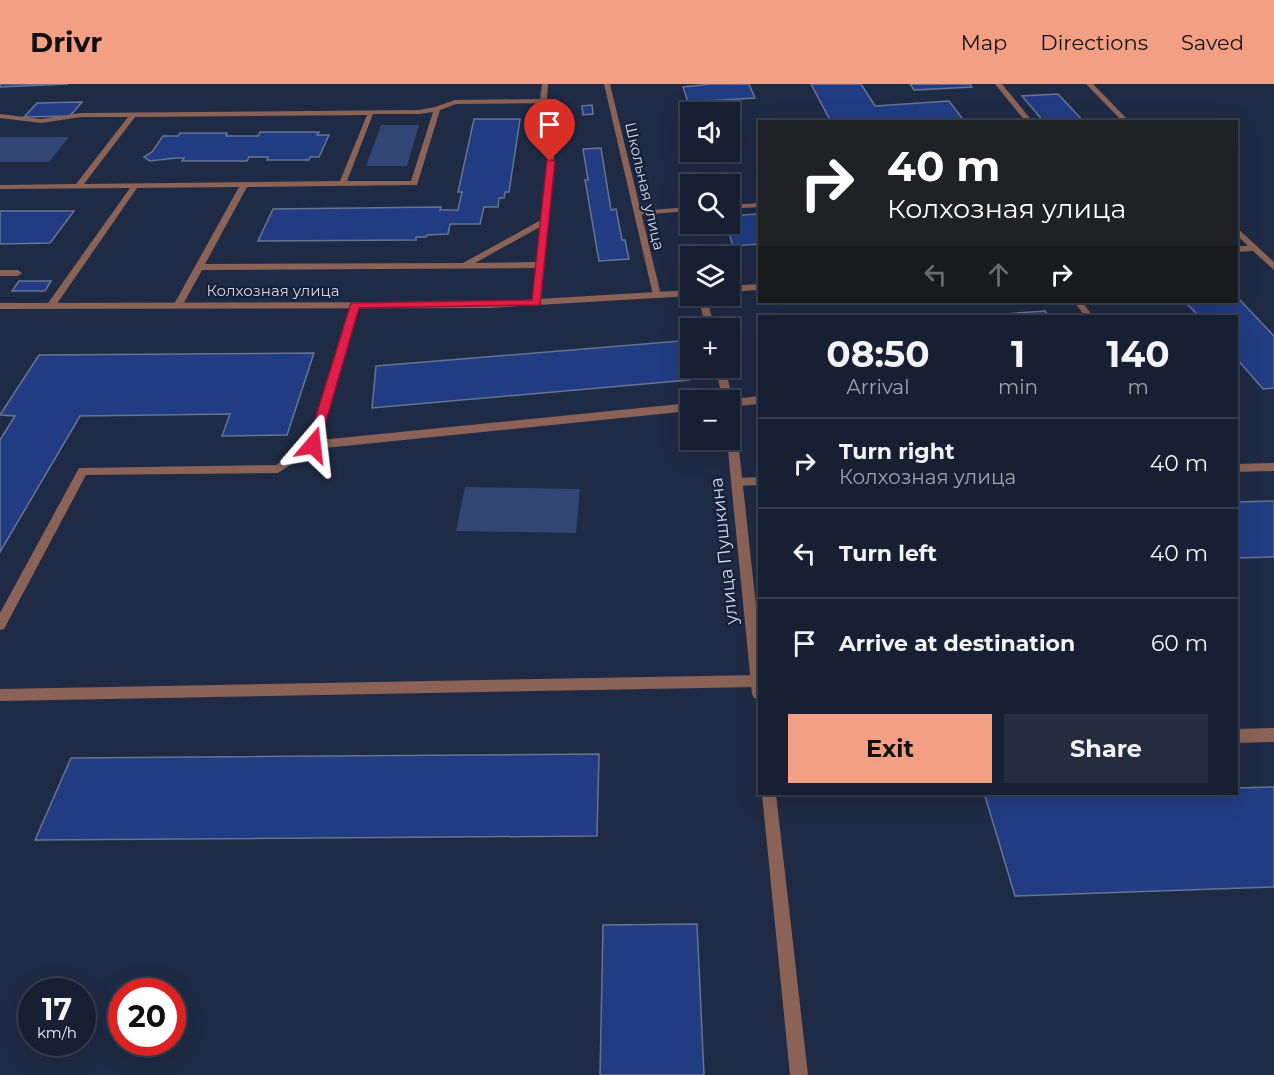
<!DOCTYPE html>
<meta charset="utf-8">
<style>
:root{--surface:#172033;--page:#242d3f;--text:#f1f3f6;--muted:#9ea3ac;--line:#363e4e;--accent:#f39f83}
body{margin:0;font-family:Montserrat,sans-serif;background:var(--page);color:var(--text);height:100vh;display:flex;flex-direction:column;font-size:22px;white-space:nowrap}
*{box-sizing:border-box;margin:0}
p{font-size:20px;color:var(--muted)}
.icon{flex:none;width:33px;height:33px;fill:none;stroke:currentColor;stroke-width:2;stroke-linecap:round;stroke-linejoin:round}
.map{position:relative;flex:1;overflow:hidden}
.panel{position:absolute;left:758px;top:231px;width:480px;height:480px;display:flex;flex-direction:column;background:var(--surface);border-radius:0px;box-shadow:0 6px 24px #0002,0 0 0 2px var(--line)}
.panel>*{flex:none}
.top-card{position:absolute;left:758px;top:36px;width:480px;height:183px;border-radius:0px;box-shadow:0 6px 24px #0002,0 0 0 2px var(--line);background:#202124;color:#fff;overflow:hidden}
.fabs{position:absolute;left:680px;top:18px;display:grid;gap:12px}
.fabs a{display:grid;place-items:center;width:60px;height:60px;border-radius:0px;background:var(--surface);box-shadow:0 6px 24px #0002,0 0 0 2px var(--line);font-size:30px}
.speed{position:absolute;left:18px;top:894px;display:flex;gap:12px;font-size:30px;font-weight:700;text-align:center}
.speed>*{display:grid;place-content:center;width:78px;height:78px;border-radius:50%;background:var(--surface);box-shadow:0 6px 24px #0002,0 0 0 2px var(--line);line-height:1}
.speed small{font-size:15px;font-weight:400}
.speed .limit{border:9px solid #d22;background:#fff;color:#111}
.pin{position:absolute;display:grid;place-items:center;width:51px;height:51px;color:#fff;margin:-62px -26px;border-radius:50% 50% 50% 0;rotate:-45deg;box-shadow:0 0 6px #0007}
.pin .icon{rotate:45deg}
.me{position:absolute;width:66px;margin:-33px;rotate:17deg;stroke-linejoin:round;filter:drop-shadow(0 0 4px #0008)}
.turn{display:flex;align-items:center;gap:21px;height:126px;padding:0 30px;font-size:27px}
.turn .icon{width:78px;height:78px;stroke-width:2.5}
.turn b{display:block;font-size:42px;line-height:51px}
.lanes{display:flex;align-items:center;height:57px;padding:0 30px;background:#0003;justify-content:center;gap:30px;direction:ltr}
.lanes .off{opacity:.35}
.eta{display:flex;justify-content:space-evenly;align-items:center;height:102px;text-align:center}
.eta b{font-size:36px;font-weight:700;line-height:42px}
.button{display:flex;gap:12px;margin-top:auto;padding:12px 30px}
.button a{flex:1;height:69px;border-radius:0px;background:var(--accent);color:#111;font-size:24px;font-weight:700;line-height:69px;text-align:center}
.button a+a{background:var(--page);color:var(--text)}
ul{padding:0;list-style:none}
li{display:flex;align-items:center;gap:18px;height:90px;padding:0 30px;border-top:2px solid var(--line)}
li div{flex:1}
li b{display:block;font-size:22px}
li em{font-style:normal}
header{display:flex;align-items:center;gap:36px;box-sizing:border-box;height:84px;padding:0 30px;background:var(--accent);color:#111}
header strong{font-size:28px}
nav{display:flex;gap:33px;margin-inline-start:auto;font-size:21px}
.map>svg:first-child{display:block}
.green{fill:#314674}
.building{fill:#213c83;stroke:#667492;stroke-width:1.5}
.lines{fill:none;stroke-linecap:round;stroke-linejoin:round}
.service{fill:#8a6356;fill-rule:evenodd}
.minor{fill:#8a6356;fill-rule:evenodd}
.tertiary{fill:#8a6356;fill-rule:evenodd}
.route{fill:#e11d48;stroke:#92132f;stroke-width:1.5}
.labels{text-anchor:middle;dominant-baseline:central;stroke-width:4.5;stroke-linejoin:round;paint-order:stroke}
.far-street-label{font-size:15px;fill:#d0d8e9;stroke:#162039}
.street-label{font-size:18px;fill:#d0d8e9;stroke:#162039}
</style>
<header>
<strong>Drivr</strong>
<nav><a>Map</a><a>Directions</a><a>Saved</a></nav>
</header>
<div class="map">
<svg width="1274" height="991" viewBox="0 0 1274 991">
<rect width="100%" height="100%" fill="#1f2a44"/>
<g class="green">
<polygon points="381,41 419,41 407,82 366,82"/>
<polygon points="0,53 69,53 49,78 0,78"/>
<polygon points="465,403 580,405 576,449 456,447"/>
</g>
<g class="building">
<polygon points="0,0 68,0 0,3"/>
<polygon points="711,0 749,0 755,14 688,18 683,3"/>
<polygon points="811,0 861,0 875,22 949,17 965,38 831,38"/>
<polygon points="910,0 970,0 972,3 914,6"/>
<polygon points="1058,10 1084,38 1044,38 1022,12"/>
<polygon points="82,18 70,32 24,33 37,19"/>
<polygon points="592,21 593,30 583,31 582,22"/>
<polygon points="474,35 520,35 509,108 505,108 504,114 499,114 498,123 484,123 480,140 450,140 448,150 427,151 426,153 416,153 416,156 258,157 273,125 441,123 440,126 458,126 462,108 458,108"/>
<polygon points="260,48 319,48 317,51 329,51 319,73 310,73 309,76 267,76 268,73 249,73 247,77 182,77 184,74 176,74 150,77 144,73 152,68 163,52 178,52 180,49 227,49 226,52 258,52"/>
<polygon points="601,64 611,126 616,125 622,156 625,156 629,175 599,177 585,96 588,96 583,65"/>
<polygon points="0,127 74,127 50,159 0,160"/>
<polygon points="759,130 759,160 733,162 726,140 729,140 729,132"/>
<polygon points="19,197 51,197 45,207 12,207"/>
<polygon points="1236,212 1274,252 1274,304 1263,305 1236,274 1236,232 1199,232 1185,218 1236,218"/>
<polygon points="1045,227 1049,232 976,232"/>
<polygon points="680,257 689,296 372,324 376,282"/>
<polygon points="314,269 287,351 222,352 230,330 80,332 0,468 0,356 15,332 0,331 39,271"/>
<polygon points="1274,417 1274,473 1236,474 1236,418"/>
<polygon points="599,670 597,752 35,756 71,674"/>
<polygon points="1274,703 1274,803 1015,812 985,712 1071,710 1236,710 1236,704"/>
<polygon points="697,840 704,991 600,991 603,841"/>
</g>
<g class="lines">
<g class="service">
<path d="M542 0H548L547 15H556L559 17 541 219 537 222 533 219 536 184 202 186 181 224H175L173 222 239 103 137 104 54 224 51 225 46 222 130 104 0 105V101L76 100 128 33H81L41 39 0 34V30L41 35 81 29 419 26 435 23 455 16 540 15ZM552 19 541 136 463 179 205 180 247 103 417 101 440 26 456 20ZM433 28 411 97H347L373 30H419ZM367 31 340 97 84 100 135 33ZM540 143 537 178 475 179Z"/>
<polygon points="995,0 1002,0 1033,38 1026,38"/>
<polygon points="759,119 759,123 729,125 729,121"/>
<polygon points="690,123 690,127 638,131 634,129 638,127"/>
<polygon points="0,186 18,186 22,189 18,192 0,192"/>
<polygon points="355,218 360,221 320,356 690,319 690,327 315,365 278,389 86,391 4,545 0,546 0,529 79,384 276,381 308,359 350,221"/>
<polygon points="1074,218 1082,218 1093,232 1085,232"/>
<polygon points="759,312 759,320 729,323 729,316 725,316"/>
<polygon points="1274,379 1274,387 1236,388 1236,380"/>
<polygon points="759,393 759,401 737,402 732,398 737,394"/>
<polygon points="758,591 758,603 0,617 0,605"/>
<polygon points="1274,644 1274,658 1236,659 1236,645"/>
</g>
<g class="minor">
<polygon points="604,0 610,0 661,211 657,214 653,211"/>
<polygon points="698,212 706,212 715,244 706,244"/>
<polygon points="715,284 725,284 734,320 759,549 759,616 754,614 752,610 727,356 729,356 729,316 723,316"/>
<polygon points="762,710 776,710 808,991 790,991"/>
</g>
<g class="tertiary">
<polygon points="1086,0 1093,0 1130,38 1123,38"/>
<polygon points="1236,143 1274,178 1274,186 1253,167 1236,168 1236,162 1248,162 1236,150"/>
<polygon points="759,200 759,206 729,208 729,202"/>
<polygon points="690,206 690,212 489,224 0,225 0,219 489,218"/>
</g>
</g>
<polygon class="route" points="547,75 555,77 540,221 359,224 319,361 313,365 309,364 307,361 351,219 532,216"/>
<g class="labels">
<g class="far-street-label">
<text transform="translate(645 102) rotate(77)">Школьная улица</text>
<text x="273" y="206">Колхозная улица</text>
</g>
<g class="street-label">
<text transform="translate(724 467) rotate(-96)">улица Пушкина</text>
</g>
</g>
</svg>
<div class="fabs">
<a><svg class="icon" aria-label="sound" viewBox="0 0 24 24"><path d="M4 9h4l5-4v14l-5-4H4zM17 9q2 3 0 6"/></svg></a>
<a><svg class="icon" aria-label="search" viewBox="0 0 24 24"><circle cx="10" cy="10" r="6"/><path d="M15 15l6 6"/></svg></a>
<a><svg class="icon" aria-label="layers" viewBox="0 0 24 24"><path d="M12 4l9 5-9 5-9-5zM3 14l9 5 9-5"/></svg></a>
<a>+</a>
<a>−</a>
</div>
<div class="speed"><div>17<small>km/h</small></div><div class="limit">20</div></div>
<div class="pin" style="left:550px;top:77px;background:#d93025"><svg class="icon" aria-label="arrive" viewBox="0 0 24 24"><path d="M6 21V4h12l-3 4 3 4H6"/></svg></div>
<svg class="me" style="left:313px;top:361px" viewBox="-20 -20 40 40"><path d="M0-17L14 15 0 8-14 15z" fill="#e11d48" stroke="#fff" stroke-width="4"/></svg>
<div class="top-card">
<div class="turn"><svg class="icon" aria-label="right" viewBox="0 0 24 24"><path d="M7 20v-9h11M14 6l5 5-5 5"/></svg><div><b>40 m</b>Колхозная улица</div></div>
<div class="lanes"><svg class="icon off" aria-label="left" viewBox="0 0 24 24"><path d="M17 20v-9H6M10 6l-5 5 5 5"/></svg><svg class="icon off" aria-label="ahead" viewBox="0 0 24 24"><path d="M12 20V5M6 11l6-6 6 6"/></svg><svg class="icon" aria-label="right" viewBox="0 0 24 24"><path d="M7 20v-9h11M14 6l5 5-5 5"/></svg></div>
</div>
<section class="panel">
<div class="eta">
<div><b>08:50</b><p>Arrival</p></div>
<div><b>1</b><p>min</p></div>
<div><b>140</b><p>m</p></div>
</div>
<ul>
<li><svg class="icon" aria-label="right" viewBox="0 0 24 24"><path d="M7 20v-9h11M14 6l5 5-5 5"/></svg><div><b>Turn right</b><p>Колхозная улица</p></div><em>40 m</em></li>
<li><svg class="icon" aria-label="left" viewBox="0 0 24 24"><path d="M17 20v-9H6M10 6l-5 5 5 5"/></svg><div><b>Turn left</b></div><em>40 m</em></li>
<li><svg class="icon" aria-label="arrive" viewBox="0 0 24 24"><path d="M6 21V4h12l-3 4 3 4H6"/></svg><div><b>Arrive at destination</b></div><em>60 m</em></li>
</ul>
<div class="button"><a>Exit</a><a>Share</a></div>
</section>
</div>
